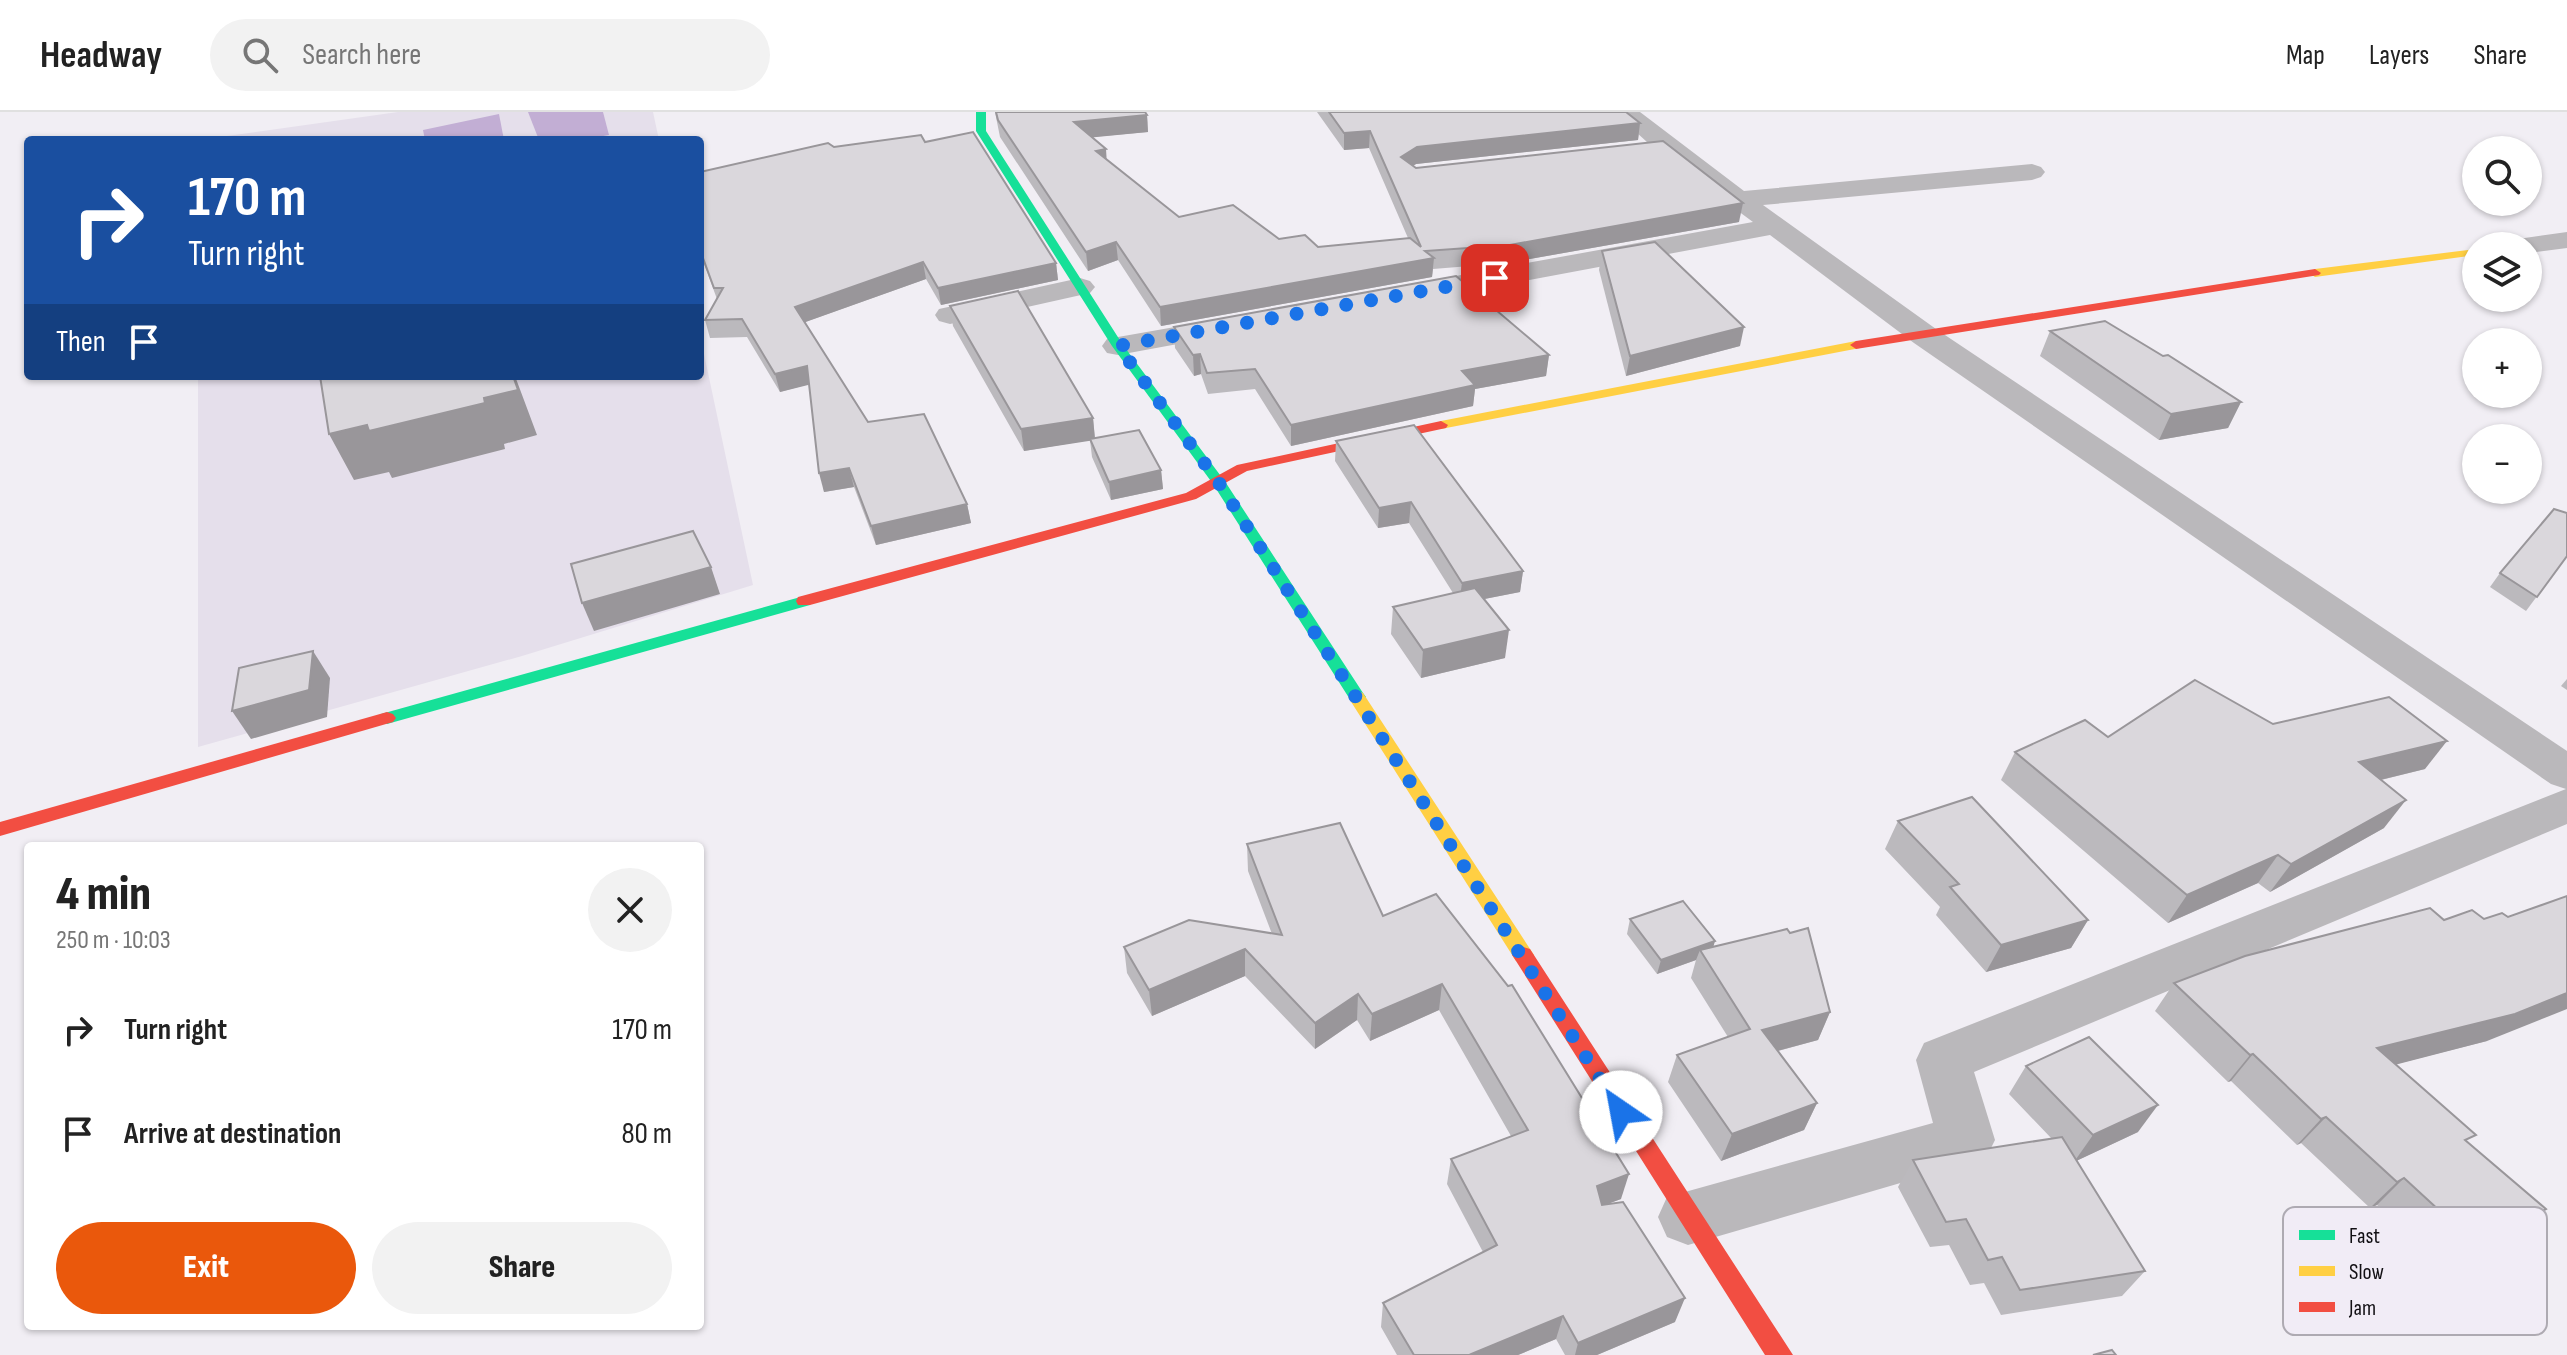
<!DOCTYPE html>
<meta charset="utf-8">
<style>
:root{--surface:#fff;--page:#f2f2f2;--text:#222;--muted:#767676;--line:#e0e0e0;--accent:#ea580c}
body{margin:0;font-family:"Sofia Sans Condensed",sans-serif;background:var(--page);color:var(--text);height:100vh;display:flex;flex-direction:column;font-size:30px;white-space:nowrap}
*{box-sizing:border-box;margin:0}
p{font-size:26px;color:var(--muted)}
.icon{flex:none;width:44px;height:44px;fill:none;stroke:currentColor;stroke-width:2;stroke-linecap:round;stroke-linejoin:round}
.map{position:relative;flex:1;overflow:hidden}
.details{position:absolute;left:24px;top:730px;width:680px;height:488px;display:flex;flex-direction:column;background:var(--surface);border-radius:8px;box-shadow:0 2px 6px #0004}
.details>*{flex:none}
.banner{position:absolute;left:24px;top:24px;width:680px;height:244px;border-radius:8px;box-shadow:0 2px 6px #0004;background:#1a4fa0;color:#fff;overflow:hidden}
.tools{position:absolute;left:2462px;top:24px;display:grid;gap:16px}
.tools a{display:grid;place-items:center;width:80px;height:80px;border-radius:50%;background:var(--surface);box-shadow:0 2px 6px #0004;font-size:40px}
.pin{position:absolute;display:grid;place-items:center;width:68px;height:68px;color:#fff;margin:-34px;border-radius:16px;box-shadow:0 4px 12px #0006}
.me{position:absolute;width:88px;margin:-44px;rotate:327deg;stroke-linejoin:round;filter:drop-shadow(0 0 6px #0008)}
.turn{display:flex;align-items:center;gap:28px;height:168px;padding:0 32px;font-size:36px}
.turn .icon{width:104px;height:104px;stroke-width:2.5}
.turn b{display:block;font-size:56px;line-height:68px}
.then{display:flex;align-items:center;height:76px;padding:0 32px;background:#0003;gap:16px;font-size:30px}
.round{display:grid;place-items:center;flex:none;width:84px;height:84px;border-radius:42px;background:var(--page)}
.head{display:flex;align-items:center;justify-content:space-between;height:136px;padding:0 32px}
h1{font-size:48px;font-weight:800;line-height:60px}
.primary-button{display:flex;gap:16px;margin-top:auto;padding:16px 32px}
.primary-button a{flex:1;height:92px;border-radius:48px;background:var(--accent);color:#fff;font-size:32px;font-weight:800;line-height:92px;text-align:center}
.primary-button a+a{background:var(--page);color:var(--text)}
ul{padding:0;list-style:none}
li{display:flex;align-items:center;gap:24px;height:104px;padding:0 32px}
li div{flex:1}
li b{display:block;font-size:30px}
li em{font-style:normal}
header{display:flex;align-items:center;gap:48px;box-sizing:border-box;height:112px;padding:0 40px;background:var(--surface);border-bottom:2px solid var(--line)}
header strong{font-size:38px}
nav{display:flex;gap:44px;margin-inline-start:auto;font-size:28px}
.search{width:560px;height:72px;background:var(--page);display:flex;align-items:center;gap:20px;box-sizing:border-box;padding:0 28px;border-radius:44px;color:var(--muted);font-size:30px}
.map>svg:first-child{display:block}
.built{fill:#e5dfeb}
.water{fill:#c2aed4}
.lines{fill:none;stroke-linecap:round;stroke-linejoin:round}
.street{fill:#bab8bb;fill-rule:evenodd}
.fast{fill:#16e098;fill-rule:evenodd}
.slow{fill:#ffcf43;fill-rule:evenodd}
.jam{fill:#f24e42;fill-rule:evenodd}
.wall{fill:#bbb9bd}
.shaded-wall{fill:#99969a}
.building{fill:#dad7dc;stroke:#99969a;stroke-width:2}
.route{stroke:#1a73e8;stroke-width:14;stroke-dasharray:0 25.2}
.key{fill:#f1ecf6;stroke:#aeaab2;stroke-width:2}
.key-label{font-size:22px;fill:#121014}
</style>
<header>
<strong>Headway</strong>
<div class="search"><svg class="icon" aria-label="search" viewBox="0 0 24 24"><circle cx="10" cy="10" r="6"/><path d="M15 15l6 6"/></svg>Search here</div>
<nav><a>Map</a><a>Layers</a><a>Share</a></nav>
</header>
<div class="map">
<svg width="2567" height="1243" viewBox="0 0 2567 1243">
<rect width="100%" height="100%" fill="#f1eef4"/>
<g class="built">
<polygon points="398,0 653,0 659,28 198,28"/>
<polygon points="700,223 753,473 522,544 198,635 198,264 700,264"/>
</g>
<g class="water">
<polygon points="528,0 603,0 609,23 581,28 539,28"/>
<polygon points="499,2 504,28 425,28 423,18"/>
</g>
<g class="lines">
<g class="street">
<polygon points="1614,0 1640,0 1744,79 2032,52 2041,55 2045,60 2041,65 2032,68 1763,93 1936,217 2567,639 2567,712 1974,960 1995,1028 1986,1046 1688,1133 1667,1125 1658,1105 1667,1085 1933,1011 1916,948 1924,931 2566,677 2551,672 1914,231 1770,123 1406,191 1396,188 1391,182 1396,176 1406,173 1753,110 1658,40"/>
<polygon points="2567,120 2567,136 2528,141 2528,134 2507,134 2511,128"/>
<polygon points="1080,166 1090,169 1095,175 1090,181 950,212 939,209 935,203 939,197"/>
<polygon points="1232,205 1243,208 1247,214 1243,220 1118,243 1107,241 1102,234 1107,227 1118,225"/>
</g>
<g class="fast">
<polygon points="976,0 986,0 986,19 1123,233 1226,371 1363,581 1366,585 1363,589 1351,589 1213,372 1112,234 976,19"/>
<polygon points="804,484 812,489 810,493 387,612 378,606 381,602"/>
</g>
<g class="slow">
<polygon points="2476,137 2476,143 2315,165 2309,161 2315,157"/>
<polygon points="1856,229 1860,230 1860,236 1441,317 1434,313 1441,309"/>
<polygon points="1357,579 1363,581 1530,837 1534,843 1530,849 1523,851 1516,849 1348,585"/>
</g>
<g class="jam">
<polygon points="2315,157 2321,161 2319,163 1856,237 1850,233 1856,229"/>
<polygon points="1441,309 1448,313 1446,316 1247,359 1196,387 810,493 798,493 796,489 798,485 1186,381 1237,353"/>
<polygon points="387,600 393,602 396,606 393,610 0,724 0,710"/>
<polygon points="1523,835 1530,837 1793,1243 1765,1243 1516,849 1512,843 1516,837"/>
</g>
</g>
<g class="wall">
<polygon points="995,0 1145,0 1147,3 1148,20 1092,25 1106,37 1106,47 1179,105 1318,135 1408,126 1369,36 1344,38 1317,0 1626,0 1640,11 1638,28 1416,52 1413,54 1416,56 1739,110 1507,151 1433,157 1432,165 1161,214 1118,148 1088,159 1000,25"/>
<polygon points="925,30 1056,151 1058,168 941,193 926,167 805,210 868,310 967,392 971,411 876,433 854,375 824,380 809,272 780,280 747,225 710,226 705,208 717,187 700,141 700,60 834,35"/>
<polygon points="1602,139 1740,234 1626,264 1599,158"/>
<polygon points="950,194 1093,306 1095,326 1161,358 1163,377 1111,388 1092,345 1090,328 1024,339 953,214"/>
<polygon points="1174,215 1549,243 1546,264 1475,277 1473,294 1291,334 1255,277 1208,282 1201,262 1194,264 1175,236"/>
<polygon points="2050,219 2241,290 2228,316 2159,328 2040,244"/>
<polygon points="1336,329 1523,459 1520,480 1484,487 1505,546 1421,566 1391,522 1393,495 1453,481 1409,411 1378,416 1335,349"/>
<polygon points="2567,444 2526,499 2490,475 2500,461"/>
<polygon points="2567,567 2567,578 2561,574"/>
<polygon points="2273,612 2425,657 2381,668 2384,716 2270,780 2258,771 2168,811 2001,668 2015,640 2108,625"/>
<polygon points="1898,709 2088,808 2071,836 1986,860 1936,803 1940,795 1885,737"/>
<polygon points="1247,732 1383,804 1436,782 1621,1087 1607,1092 1675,1210 1597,1243 1565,1243 1556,1227 1518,1243 1397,1243 1381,1215 1383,1191 1483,1140 1447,1072 1451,1047 1511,1024 1439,898 1370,929 1357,908 1315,937 1245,864 1152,904 1127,861 1124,835 1272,822 1248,759"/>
<polygon points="2508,805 2487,929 2396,952 2468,1030 2546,1097 2514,1123 2447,1160 2377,1093 2370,1096 2301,1031 2297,1033 2231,969 2228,970 2155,899 2174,871 2444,808 2484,807"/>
<polygon points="1630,807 1713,835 1830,900 1818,928 1778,939 1817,991 1804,1018 1721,1049 1668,970 1677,943 1728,925 1691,866 1696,848 1657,862 1627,822"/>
<polygon points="2026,954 2138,1020 2076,1049 2145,1159 2122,1184 2001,1203 1984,1171 1970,1173 1949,1133 1930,1135 1898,1075 1913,1048 2052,1027 2009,982"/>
</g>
<g class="shaded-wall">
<polygon points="1147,3 1148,20 1076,27 1074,10"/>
<polygon points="1640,11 1638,28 1416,52 1400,62 1401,45 1417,35"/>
<polygon points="1370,19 1369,36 1344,38 1344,21"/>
<polygon points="1106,37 1107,54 1096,39"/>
<polygon points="1743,91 1739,110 1507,151 1510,133"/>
<polygon points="1116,130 1118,148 1088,159 1086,140"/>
<polygon points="1434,146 1432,165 1161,214 1160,195"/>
<polygon points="923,150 926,167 800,212 795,195"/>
<polygon points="1056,151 1058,168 941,193 938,176"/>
<polygon points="1744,215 1740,234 1626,264 1630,244"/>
<polygon points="1200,242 1201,262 1194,264 1193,243"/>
<polygon points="1549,243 1546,264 1475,277 1473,294 1291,334 1291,313 1462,259"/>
<polygon points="807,254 812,272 780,280 775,262"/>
<polygon points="513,264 515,264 537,323 504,332 505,337 392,366 389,360 354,368 329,322 484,286"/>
<polygon points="2241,290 2228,316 2159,328 2171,302"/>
<polygon points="1093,306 1095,328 1024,339 1021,317"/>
<polygon points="849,356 854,375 824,380 819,361"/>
<polygon points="1161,358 1163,377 1111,388 1109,370"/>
<polygon points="1411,390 1409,411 1378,416 1379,396"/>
<polygon points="967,392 971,411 876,433 871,414"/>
<polygon points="711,455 720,482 594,519 582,491"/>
<polygon points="1523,459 1520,480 1459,492 1462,471"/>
<polygon points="1509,518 1505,546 1421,566 1423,538"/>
<polygon points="313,539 330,566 327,605 251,627 232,599"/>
<polygon points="2447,629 2425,657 2339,678 2359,650"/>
<polygon points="2406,688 2384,716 2270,780 2291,752"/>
<polygon points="2278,743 2258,771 2168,811 2187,783"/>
<polygon points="2088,808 2071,836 1986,860 2001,833"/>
<polygon points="1715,829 1711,843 1700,838 1696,848 1657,862 1661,848"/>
<polygon points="1245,837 1245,864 1152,904 1149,878"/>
<polygon points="1442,872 1439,898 1370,929 1372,902"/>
<polygon points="2567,881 2567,897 2487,929 2352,964 2377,936"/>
<polygon points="1358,882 1357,908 1315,937 1315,911"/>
<polygon points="1830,900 1818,928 1751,946 1762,918"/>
<polygon points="2253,942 2231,969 2228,970 2250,943"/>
<polygon points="1817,991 1804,1018 1721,1049 1732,1022"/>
<polygon points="2158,993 2138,1020 2074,1050 2093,1023"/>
<polygon points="2326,1005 2301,1031 2297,1033 2321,1007"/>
<polygon points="1629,1062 1621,1087 1589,1099 1597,1074"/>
<polygon points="2404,1066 2377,1093 2370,1096 2397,1070"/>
<polygon points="2546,1097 2514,1123 2447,1160 2478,1134"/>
<polygon points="1685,1186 1675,1210 1597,1243 1575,1243 1578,1231"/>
<polygon points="1563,1204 1556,1227 1518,1243 1471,1243 1471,1242"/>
</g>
<g class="building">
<polygon points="996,0 1145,0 1147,3 1074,10 1106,37 1096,39 1179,105 1233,93 1279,127 1305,123 1318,135 1410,126 1421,135 1370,19 1344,21 1329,0 1626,0 1640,11 1417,35 1401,45 1416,56 1663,29 1743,91 1510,133 1425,139 1434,146 1160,195 1116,130 1086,140 998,8"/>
<polygon points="973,20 1056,151 938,176 923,150 795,195 868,310 924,302 967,392 871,414 849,356 819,361 807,254 775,262 742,207 705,208 723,176 714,176 700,138 700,60 828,31 834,35 921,23 925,30"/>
<polygon points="1655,130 1744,215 1630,244 1602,139"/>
<polygon points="1456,164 1549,243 1462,259 1475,273 1291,313 1255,257 1207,261 1200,242 1193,243 1174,215"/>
<polygon points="1018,179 1093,306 1021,317 950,194"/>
<polygon points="2105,209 2163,244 2168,243 2241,290 2171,302 2050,219"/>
<polygon points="320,264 513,264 518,278 484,286 485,291 369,319 367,313 329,322"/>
<polygon points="1414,313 1523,459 1462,471 1411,390 1379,396 1336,329"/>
<polygon points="1139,318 1161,358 1109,370 1090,327"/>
<polygon points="2554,397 2567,401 2567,444 2537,485 2500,461"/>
<polygon points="693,419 711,455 582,491 571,452"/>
<polygon points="1475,476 1509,518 1423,538 1393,495"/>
<polygon points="313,539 309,578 232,599 239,556"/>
<polygon points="2195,568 2273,612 2389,585 2447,629 2359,650 2406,688 2291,752 2278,743 2187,783 2015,640 2085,608 2108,625"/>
<polygon points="1972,685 2088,808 2001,833 1950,775 1959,772 1898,709"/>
<polygon points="1340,711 1383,804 1436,782 1508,874 1512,873 1629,1062 1597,1074 1602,1093 1623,1090 1685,1186 1578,1231 1563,1204 1471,1242 1472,1243 1414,1243 1383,1191 1497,1133 1451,1047 1528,1018 1442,872 1372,902 1358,882 1315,911 1245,837 1149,878 1124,835 1189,808 1282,823 1247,732"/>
<polygon points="2567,784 2567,881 2515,902 2377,936 2476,1023 2465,1028 2546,1097 2478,1134 2404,1066 2397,1070 2326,1005 2321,1007 2253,942 2250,943 2174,871 2245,844 2430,796 2444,808 2472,798 2484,807 2502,801 2508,805"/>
<polygon points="1683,789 1715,829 1661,848 1630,807"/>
<polygon points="1808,816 1830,900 1762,918 1817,991 1732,1022 1677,943 1750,917 1700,838 1787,817 1790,821"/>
<polygon points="2089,925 2158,993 2093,1023 2026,954"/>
<polygon points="2062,1025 2145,1159 2020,1178 2002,1145 1988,1148 1966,1107 1946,1110 1913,1048"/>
<polygon points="2112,1238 2116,1243 2093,1243"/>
</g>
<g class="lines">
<polyline class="route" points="1495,166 1118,234 1219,371 1621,1000"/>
</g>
<rect x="2283" y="1095" width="264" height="128" rx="12" class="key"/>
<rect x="2299" y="1118" width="36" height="10" fill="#16e098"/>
<rect x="2299" y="1154" width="36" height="10" fill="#ffcf43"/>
<rect x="2299" y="1190" width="36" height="10" fill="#f24e42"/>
<g class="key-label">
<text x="2349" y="1131">Fast</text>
<text x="2349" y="1167">Slow</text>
<text x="2349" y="1203">Jam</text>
</g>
</svg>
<div class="tools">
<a><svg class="icon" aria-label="search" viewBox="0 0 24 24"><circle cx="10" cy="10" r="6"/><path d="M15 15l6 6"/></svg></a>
<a><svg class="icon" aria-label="layers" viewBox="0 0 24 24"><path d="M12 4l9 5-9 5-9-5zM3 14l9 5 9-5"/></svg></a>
<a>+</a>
<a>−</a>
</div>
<div class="pin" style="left:1495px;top:166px;background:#d93025"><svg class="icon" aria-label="arrive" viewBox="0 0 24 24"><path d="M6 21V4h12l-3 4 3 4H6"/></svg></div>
<svg class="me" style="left:1621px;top:1000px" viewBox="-20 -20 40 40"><circle r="19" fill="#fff"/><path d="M0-13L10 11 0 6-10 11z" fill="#1a73e8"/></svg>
<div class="banner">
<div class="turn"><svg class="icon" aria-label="right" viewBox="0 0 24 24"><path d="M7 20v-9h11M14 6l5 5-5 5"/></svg><div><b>170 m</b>Turn right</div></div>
<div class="then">Then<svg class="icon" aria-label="arrive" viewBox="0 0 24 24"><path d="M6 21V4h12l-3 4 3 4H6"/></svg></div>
</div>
<section class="details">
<div class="head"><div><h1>4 min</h1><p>250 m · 10:03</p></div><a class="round"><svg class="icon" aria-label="close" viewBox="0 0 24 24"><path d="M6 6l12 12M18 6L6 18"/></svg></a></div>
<ul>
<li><svg class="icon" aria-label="right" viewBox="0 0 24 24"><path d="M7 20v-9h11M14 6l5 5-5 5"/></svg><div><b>Turn right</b></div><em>170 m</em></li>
<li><svg class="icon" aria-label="arrive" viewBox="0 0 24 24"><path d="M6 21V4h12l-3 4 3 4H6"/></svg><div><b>Arrive at destination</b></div><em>80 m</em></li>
</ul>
<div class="primary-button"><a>Exit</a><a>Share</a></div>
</section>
</div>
